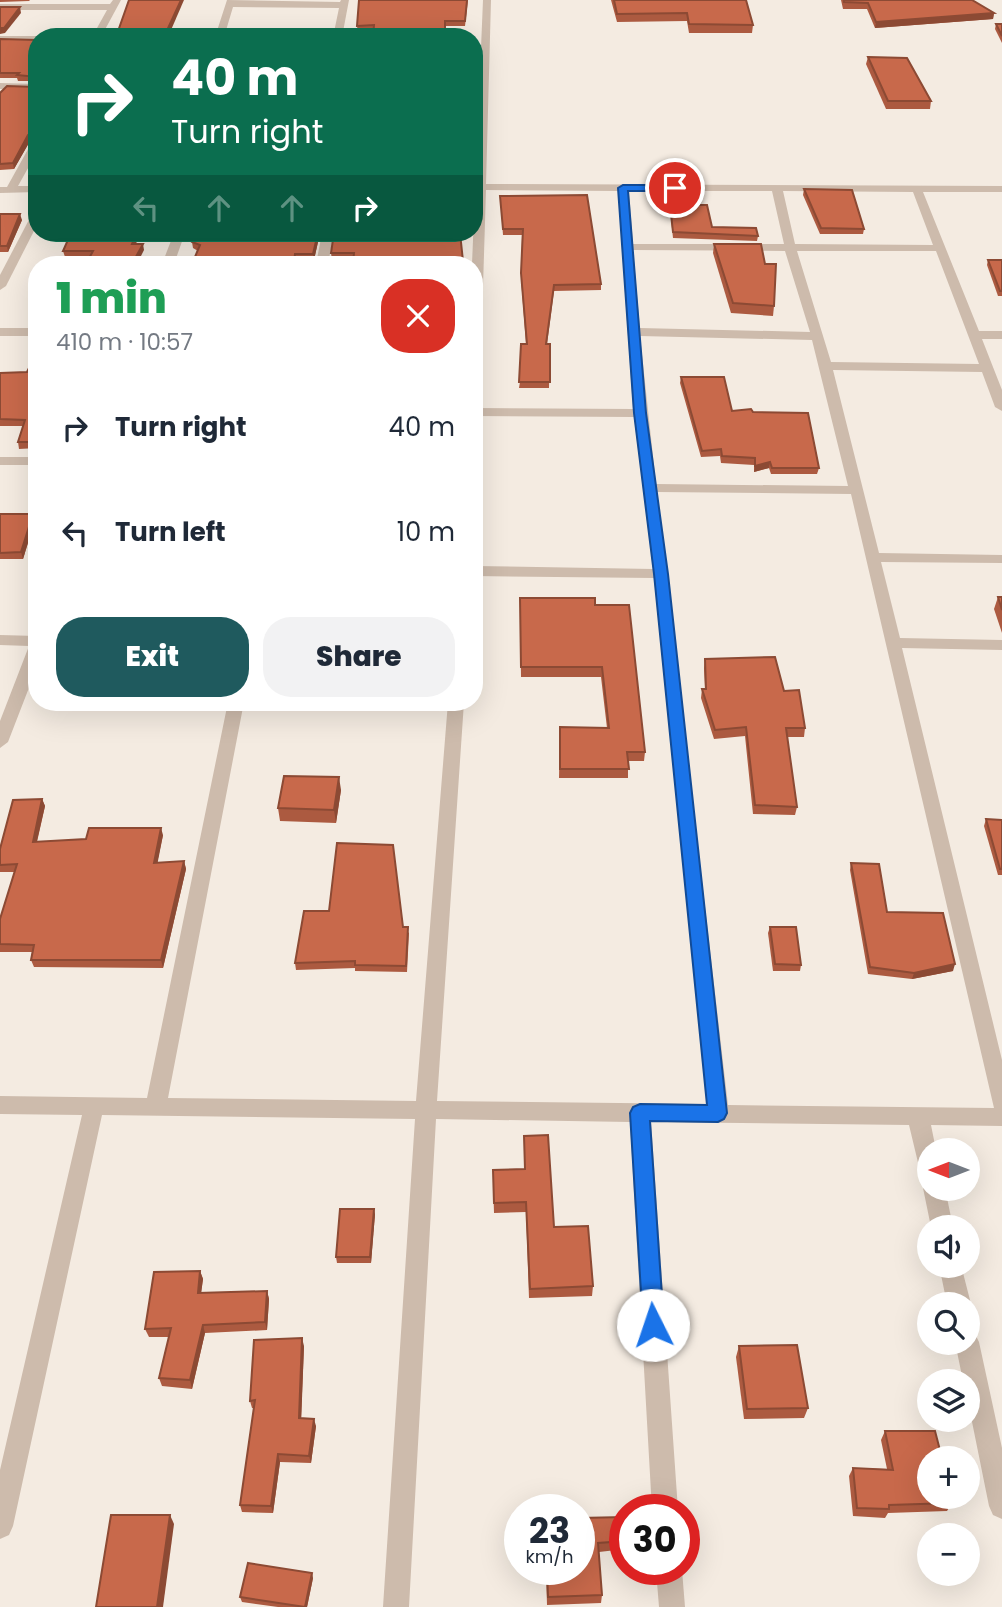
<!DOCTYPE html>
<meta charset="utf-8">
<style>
:root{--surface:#fff;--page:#f2f2f3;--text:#1f2937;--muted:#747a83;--accent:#1f5a5e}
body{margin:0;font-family:Poppins,sans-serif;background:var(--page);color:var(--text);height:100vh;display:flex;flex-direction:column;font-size:26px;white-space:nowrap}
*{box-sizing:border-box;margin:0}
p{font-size:23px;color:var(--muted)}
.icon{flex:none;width:38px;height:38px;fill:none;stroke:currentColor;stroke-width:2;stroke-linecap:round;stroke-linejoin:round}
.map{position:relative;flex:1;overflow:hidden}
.panel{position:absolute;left:28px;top:256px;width:455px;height:455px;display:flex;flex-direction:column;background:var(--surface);border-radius:28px;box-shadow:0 7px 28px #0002}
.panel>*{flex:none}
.hud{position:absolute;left:28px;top:28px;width:455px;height:214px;border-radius:28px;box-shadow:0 7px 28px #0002;background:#0b6e4f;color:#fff;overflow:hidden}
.needle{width:46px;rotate:270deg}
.controls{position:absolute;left:917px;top:1138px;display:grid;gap:14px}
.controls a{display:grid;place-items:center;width:63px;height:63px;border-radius:50%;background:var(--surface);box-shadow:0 7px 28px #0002;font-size:35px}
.speed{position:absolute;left:504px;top:1494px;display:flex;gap:14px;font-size:35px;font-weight:700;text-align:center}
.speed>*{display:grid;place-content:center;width:91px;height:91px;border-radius:50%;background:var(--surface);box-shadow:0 7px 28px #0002;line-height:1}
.speed small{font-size:18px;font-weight:400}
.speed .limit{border:10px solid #d22;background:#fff;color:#111}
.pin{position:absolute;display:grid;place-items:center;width:60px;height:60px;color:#fff;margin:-30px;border:4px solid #fff;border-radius:50%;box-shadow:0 2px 7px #0007}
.me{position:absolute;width:77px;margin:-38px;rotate:356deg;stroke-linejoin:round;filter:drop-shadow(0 0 5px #0008)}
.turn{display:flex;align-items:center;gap:24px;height:147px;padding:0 28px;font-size:32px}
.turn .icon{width:91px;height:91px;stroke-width:2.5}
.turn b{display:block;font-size:49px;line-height:60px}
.lanes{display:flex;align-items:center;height:66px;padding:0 28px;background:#0003;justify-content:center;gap:35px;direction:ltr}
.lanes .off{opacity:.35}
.round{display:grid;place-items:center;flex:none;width:74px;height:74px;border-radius:28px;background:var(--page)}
.headline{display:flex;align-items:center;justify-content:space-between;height:119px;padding:0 28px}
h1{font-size:42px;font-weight:800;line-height:52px;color:#1e9e55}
.cta{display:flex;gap:14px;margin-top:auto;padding:14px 28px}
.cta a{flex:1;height:80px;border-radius:28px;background:var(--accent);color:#fff;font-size:28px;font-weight:800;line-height:80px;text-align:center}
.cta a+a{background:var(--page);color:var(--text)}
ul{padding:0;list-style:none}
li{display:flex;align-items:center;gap:21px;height:105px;padding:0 28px}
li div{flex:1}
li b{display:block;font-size:26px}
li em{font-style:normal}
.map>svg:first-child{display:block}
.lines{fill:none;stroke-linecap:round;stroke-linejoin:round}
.minor{fill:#cdbbac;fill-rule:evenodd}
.wall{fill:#ac5a40}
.shaded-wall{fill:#8c4a34}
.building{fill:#c8694b;stroke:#8c4a34;stroke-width:2}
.route{fill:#1a73e8;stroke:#114b97;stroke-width:2}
</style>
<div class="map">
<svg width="1002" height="1607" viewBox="0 0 1002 1607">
<rect width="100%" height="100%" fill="#f4ebe1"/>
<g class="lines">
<g class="minor">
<polygon points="113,0 121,0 101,37 92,37 107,10 0,10 0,4 110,4"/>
<polygon points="227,0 340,2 341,0 349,0 342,37 333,37 339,8 233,7 224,37 215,37"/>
<path d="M483 0H491L486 184 1002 186V192H923L979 331H1002V339H982L1002 390V411L995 407 982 372 833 370 879 553 1002 555V563L881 562 900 638 1002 640V650L902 648 1002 1060V1126L931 1125 936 1150H929V1178L921 1175 909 1125 651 1122 678 1510H652L630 1122 436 1119 409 1607H383L415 1119 102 1115 13 1526 9 1535 0 1539V1470L82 1115 0 1114V1096L147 1098 228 702H244L168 1098 416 1101 448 702H464L437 1101 707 1104 654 578 474 576V566L653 569 634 417 474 416V408L633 409 618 191 486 190 480 383 474 387 472 264ZM629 191H772L784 244H633ZM783 191 913 192 933 245 795 244ZM633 250 785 251 810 332 640 328ZM797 251H936L979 364 831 362ZM640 336 812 340 848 486 656 484ZM657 492 851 494 994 1108 728 1105Z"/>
<polygon points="0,36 37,36 39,37 37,42 0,42"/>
<polygon points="0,83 37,84 37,90 0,89"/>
<polygon points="37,139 37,152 18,186 37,186 37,192 0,193 0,187 7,187 32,142"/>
<polygon points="37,211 37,225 6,286 0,290 0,275 32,214"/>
<polygon points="174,233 185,233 174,264 162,264"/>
<polygon points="322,233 334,233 328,264 316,264"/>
<rect x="0" y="328" width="37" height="8"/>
<rect x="0" y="457" width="37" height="8"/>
<polygon points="0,635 37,636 37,667 8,742 0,748 0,721 29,646 0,645"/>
<polygon points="929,1180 929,1188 945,1188 953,1227 931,1227 923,1188"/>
<polygon points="939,1265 961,1265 971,1304 968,1310 968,1304 947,1304"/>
<polygon points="968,1331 975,1334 979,1342 1002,1448 1002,1519 993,1515 989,1506 968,1402 968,1381 963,1381 955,1342 968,1342"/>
<polygon points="656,1570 682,1570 685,1607 659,1607"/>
</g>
</g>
<g class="wall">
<polygon points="0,0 30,0 29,1 0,2"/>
<polygon points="359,0 468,0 465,26 445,26 357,31"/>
<polygon points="611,0 746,0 753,25 752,33 689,33 687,21 617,22"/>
<polygon points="841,0 972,0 994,13 993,19 875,28 867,9 843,9"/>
<polygon points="996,24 1002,24 1002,43 995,29"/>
<polygon points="0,39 37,40 37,81 18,81 17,78 0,78"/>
<polygon points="868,57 931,101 930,109 886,109 866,64"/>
<polygon points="0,93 37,137 30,141 14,169 0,170"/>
<polygon points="37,149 37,163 34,163 33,157"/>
<polygon points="804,189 864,229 863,234 820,234 803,195"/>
<polygon points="500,196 601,284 601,290 554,291 547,344 550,344 549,388 519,388 526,344 521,279 522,235 503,235"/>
<polygon points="670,205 712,227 758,236 757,241 673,238 670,210"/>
<polygon points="0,214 22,220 8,252 0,252"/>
<polygon points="140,233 136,244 144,250 89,257 65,257 63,251"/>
<polygon points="320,233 314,260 296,261 295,264 192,264 198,251 193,248 192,242"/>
<polygon points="460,233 463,264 353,264 353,259 332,260 331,253"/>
<polygon points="714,244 774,306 773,316 731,313 713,253"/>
<polygon points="988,260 1002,260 1002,296 998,296 987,265"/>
<polygon points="37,352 37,448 19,449 18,442 23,426 0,426 0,373 27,372"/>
<polygon points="681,377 732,411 753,412 819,468 817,474 771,474 769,468 754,472 754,465 721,463 720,456 701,457 680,383"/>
<polygon points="0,514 33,514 35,520 23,559 0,559"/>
<polygon points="998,597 1002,597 1002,633 994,609"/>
<polygon points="520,598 595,605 645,752 644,761 628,761 628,778 559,778 560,727 607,728 601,677 521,677"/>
<polygon points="705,659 784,691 805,728 804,737 787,737 797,807 795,815 753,814 745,736 714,739 701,698 702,689 705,689 704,668"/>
<polygon points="82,702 122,702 121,707 84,708"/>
<polygon points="341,790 336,823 280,821 278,808"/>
<polygon points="42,799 45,806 37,842 163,835 157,863 184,861 186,869 163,968 34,967 31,960 32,952 0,952 0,919 15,872 0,872 0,849"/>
<polygon points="986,819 1002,820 1002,875 998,875 984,826"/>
<polygon points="851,863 887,912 953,971 912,979 868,974 850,870"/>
<polygon points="403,927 409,933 407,972 355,971 355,968 296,970 295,963"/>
<polygon points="770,927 801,965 800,971 773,971 768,933"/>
<polygon points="524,1136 554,1227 593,1286 592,1296 529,1298 526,1212 494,1213 493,1180 525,1169"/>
<polygon points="375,1214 371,1263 337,1263 336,1257"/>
<polygon points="200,1271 203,1279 201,1293 267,1291 269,1299 267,1330 205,1333 192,1389 162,1386 159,1378 169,1337 149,1337 145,1329"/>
<polygon points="304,1346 301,1418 316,1426 311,1463 280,1462 273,1513 242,1512 240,1505 254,1408 252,1408 250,1401"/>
<polygon points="739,1346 808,1408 804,1418 744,1419 736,1357"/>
<polygon points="885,1431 952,1503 947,1511 888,1513 885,1518 853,1516 849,1476 853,1468 887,1469 881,1440"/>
<polygon points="625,1517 625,1549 599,1552 602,1595 601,1603 547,1605 546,1570 579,1570 579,1518"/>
<polygon points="313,1578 307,1607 278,1607 242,1602 240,1597"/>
</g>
<g class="shaded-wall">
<polygon points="181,0 184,0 168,37 164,37"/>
<polygon points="20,7 21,13 5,33 0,34 0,28"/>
<polygon points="994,13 993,19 875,28 876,22"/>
<polygon points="36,131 37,137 30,141 14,169 13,163 28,135"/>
<polygon points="20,214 22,220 8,252 7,246"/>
<polygon points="137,233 140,233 133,250 132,244"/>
<polygon points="318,233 320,233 314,260 313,254"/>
<polygon points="143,244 144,250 137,264 132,264"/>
<polygon points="770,462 769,468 754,472 755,466"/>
<polygon points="33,514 35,520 23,559 21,552"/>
<polygon points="339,777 341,790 336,823 334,810"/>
<polygon points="42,799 45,806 35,849 33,842"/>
<polygon points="161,828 163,835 156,871 154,863"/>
<polygon points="184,861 186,869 163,968 161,960"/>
<polygon points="955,964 953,971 912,979 914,973"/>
<polygon points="374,1209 375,1214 371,1263 370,1257"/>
<polygon points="200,1271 203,1279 200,1301 198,1293"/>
<polygon points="267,1291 269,1299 267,1330 265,1322"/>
<polygon points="203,1325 205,1333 192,1389 190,1380"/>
<polygon points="302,1338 304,1346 301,1425 299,1418"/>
<polygon points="314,1419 316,1426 311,1463 309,1456"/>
<polygon points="278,1454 280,1462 273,1513 271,1506"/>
<polygon points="170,1515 174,1524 163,1607 157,1607"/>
<polygon points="312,1573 313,1578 307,1607 305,1607"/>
</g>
<g class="building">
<polygon points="129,0 181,0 164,37 116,37"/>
<polygon points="359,0 467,0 465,21 445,21 445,37 373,37 374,25 357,26"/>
<polygon points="614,0 746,0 753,25 689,24 687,13 617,14"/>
<polygon points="844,0 972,0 994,13 876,22 868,3 844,2"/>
<polygon points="0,7 20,7 4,28 0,28"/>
<polygon points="996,24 1002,24 1002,36"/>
<polygon points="0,39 37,40 37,77 17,75 19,73 0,73"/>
<polygon points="868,57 907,58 931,101 888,101"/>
<polygon points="37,84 37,135 36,131 28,135 13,163 0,164 0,93 7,86 36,87"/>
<polygon points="804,189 852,190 864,229 821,228"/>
<polygon points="587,195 601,284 554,285 546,344 550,344 550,382 519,382 521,344 527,344 521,273 523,229 503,229 500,196"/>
<polygon points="670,205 707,205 712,227 756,228 758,236 673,232"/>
<polygon points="0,214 20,214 7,246 0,246"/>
<polygon points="71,233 137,233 132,244 143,244 132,264 86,264 93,251 63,251"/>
<polygon points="195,233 318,233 313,254 295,254 294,264 192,264 200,245 192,242"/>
<polygon points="334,233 460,233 463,261 448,261 447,264 353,264 354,253 331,253"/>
<polygon points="714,244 761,244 765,264 776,264 774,306 733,303"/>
<polygon points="988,260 1002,260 1002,291 1000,291"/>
<polygon points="37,352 37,442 18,442 25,420 0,419 0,373 27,372"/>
<polygon points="681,377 724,377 732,411 751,409 753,412 808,413 819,468 772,468 770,462 755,466 755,458 722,456 721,449 702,451"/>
<polygon points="0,514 33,514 21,552 0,553"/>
<polygon points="998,597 1002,597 1002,610"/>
<polygon points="520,598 595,598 595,605 629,605 645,752 627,752 629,769 560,769 560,727 609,728 602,667 521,667"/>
<polygon points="775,657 784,691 799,690 805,728 786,728 797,807 755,805 746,727 715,730 702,689 706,689 705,659"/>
<polygon points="284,776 339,777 334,810 278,808"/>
<polygon points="42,799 33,842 86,839 89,828 161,828 154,863 184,861 161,960 31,960 34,945 0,944 0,919 17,864 0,865 0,849 13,800"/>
<polygon points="986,819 1002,820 1002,869 1000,869"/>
<polygon points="337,843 393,845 403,927 408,927 406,966 355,965 355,961 295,963 304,911 329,911"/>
<polygon points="851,863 879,864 887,912 943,913 955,964 914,973 870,967"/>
<polygon points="770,927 796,927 801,965 775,964"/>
<polygon points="548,1135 554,1227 588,1226 593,1286 530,1289 526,1202 494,1203 493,1170 525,1169 524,1136"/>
<polygon points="340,1209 374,1209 370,1257 336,1257"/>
<polygon points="200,1271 198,1293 267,1291 265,1322 203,1325 190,1380 159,1378 171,1328 145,1329 154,1272"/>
<polygon points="302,1338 299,1418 314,1419 309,1456 278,1454 271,1506 240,1505 255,1400 250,1401 254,1340"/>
<polygon points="797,1345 808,1408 747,1409 739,1346"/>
<polygon points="885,1431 935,1431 942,1458 929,1458 929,1496 951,1496 952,1503 889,1505 889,1509 857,1508 853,1468 893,1470"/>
<polygon points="111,1515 170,1515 157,1607 158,1607 96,1607"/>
<polygon points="625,1517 625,1541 598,1543 602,1595 548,1597 547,1570 579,1570 579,1518"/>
<polygon points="248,1563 312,1573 305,1607 240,1597"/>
</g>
<polygon class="route" points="623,185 675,185 679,188 675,191 628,191 646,413 668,574 727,1113 724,1119 718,1122 650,1121 664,1325 661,1332 653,1335 646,1332 643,1325 630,1113 633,1107 640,1104 707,1105 654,574 634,413 618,188"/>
</svg>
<div class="controls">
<a><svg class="needle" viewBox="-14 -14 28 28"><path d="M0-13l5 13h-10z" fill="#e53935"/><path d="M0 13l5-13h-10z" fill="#747a83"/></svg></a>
<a><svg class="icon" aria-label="sound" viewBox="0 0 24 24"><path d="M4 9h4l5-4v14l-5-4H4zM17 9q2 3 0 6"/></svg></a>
<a><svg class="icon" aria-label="search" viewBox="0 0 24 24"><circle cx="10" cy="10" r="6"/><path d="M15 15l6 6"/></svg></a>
<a><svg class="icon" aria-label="layers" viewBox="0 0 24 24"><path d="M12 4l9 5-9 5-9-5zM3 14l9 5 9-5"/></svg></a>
<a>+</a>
<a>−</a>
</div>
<div class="speed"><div>23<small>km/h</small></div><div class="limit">30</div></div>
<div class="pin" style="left:675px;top:188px;background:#d93025"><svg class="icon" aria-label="arrive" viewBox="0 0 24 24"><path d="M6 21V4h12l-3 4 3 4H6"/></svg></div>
<svg class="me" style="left:653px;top:1325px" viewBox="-20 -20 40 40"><circle r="19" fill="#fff"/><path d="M0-13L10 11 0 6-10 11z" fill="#1a73e8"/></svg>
<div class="hud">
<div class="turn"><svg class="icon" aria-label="right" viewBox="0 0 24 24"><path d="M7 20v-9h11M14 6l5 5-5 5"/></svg><div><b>40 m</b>Turn right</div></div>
<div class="lanes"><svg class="icon off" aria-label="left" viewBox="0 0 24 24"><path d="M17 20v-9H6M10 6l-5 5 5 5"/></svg><svg class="icon off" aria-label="ahead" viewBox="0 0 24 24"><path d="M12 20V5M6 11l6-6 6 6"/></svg><svg class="icon off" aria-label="ahead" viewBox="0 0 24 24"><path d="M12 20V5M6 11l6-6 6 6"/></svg><svg class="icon" aria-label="right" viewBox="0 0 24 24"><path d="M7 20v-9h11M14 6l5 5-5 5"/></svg></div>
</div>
<section class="panel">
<div class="headline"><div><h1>1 min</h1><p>410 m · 10:57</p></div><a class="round" style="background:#d93025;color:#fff"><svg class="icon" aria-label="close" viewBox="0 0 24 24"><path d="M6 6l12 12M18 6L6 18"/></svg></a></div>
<ul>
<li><svg class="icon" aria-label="right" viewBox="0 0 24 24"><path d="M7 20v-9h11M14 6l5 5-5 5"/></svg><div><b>Turn right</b></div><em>40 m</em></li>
<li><svg class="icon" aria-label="left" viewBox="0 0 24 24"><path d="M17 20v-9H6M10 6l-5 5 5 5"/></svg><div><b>Turn left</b></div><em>10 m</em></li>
</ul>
<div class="cta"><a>Exit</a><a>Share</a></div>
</section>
</div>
